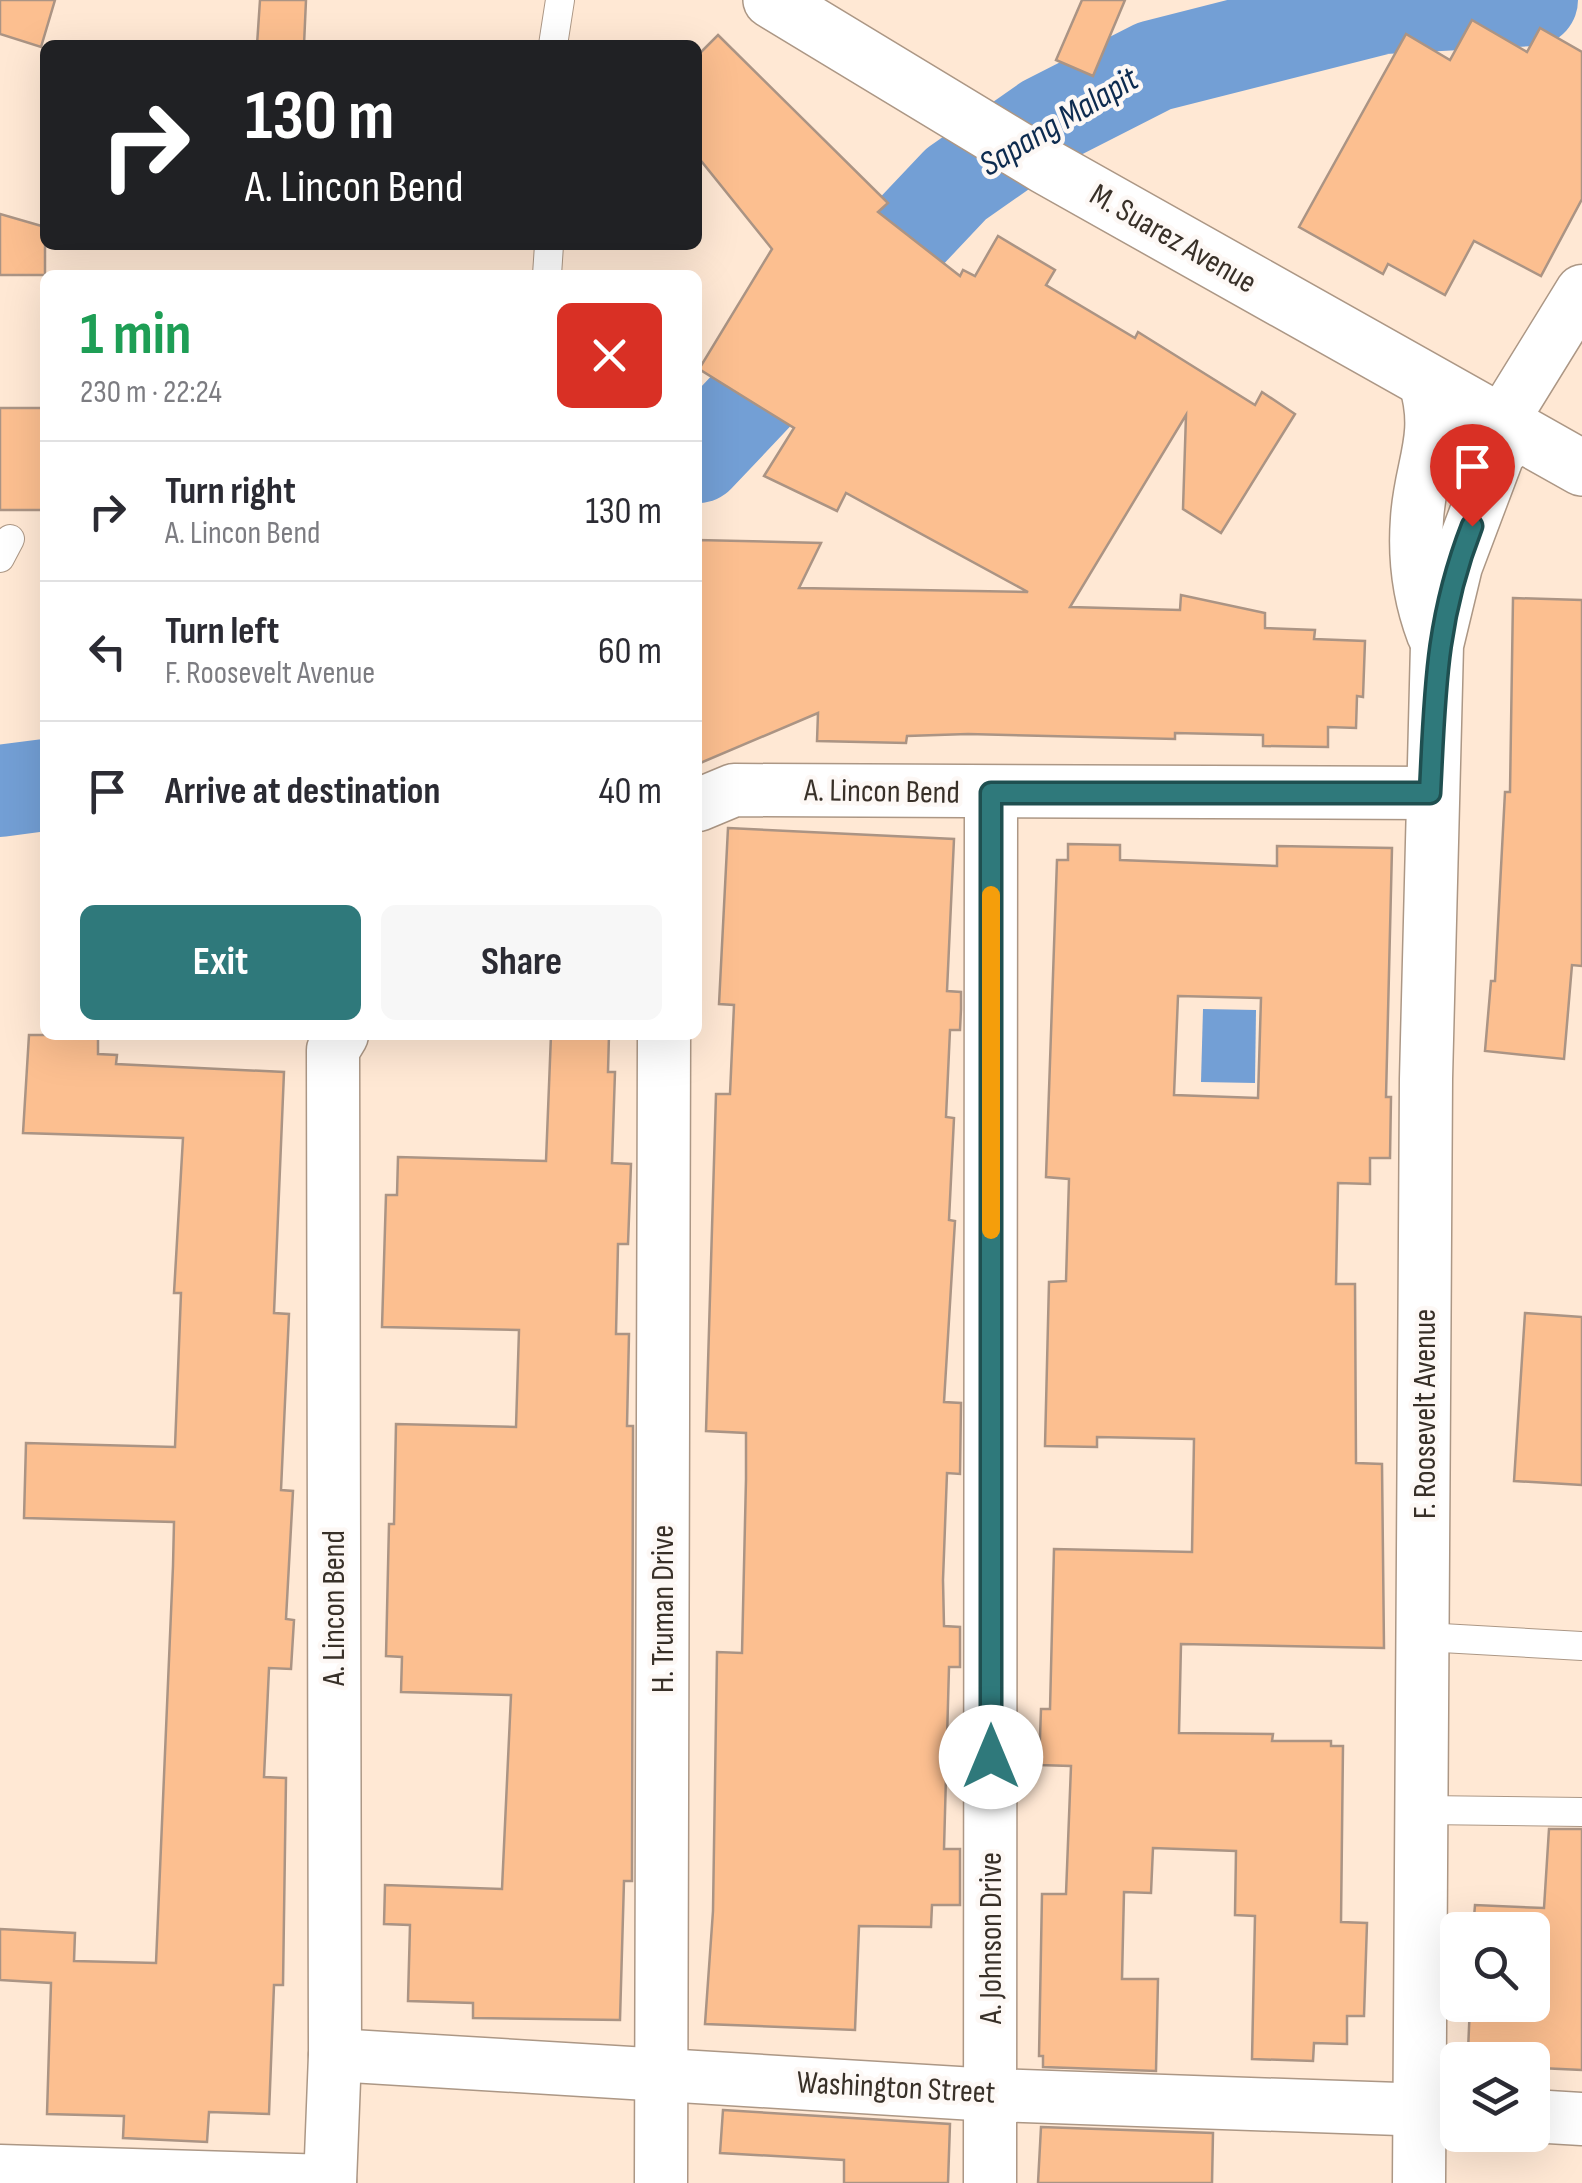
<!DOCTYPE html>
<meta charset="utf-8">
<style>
:root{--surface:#fff;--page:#f7f7f7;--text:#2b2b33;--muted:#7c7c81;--line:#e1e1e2;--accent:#2f797b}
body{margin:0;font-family:"Sofia Sans Condensed",sans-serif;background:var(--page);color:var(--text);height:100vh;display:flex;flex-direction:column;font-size:38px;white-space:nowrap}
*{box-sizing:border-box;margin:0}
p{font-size:32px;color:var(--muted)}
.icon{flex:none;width:55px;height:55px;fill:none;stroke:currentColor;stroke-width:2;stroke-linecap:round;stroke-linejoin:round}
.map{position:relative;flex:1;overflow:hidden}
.panel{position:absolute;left:40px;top:270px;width:662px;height:770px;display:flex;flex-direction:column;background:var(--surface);border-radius:15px;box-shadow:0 10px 40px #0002}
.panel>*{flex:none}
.top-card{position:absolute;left:40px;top:40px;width:662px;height:210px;border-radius:15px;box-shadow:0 10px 40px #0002;background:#202124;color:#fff;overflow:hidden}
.fabs{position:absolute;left:1440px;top:1912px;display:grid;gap:20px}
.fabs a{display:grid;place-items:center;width:110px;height:110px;border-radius:15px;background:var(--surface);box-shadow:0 10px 40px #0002;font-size:50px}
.pin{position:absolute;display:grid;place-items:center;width:85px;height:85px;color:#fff;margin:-102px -42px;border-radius:50% 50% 50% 0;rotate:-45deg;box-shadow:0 0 10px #0007}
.pin .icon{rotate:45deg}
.me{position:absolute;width:110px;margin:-55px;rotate:0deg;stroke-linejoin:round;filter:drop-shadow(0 0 8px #0008)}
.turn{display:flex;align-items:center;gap:35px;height:210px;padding:0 40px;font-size:45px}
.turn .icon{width:130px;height:130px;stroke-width:2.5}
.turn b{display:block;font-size:70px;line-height:85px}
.round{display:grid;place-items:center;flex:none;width:105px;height:105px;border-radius:15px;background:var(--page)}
.summary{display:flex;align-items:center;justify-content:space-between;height:170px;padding:0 40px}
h1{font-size:60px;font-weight:700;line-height:75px;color:#1e9e55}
.primary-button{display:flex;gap:20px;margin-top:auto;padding:20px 40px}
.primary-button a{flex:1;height:115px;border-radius:15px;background:var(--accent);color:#fff;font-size:40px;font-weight:700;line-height:115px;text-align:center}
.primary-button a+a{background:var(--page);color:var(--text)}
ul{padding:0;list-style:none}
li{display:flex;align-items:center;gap:30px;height:140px;padding:0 40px;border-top:2px solid var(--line)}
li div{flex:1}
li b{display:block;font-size:38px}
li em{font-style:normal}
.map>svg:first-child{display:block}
.water{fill:#739fd5}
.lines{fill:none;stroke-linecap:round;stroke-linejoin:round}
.river{stroke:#739fd5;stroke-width:92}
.building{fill:#fcbf90;stroke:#ab9484;stroke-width:2.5;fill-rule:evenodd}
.lane-casing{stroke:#ac9785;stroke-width:30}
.street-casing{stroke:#ac9785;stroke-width:55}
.secondary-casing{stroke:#ac9785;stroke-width:58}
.lane{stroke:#fff;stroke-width:28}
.street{stroke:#fff;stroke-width:52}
.secondary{stroke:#fff;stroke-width:55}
.route-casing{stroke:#1f4f50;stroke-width:25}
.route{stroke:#2f797b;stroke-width:18}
.slow{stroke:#f59e0b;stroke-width:18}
.labels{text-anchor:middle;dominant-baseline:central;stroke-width:9;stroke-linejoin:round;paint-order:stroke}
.street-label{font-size:32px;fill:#383028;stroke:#fdf8f5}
.water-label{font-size:35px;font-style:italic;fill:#0d2b4f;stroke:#fdf8f5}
</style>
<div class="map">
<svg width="1582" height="2183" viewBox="0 0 1582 2183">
<rect width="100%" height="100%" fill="#ffe8d4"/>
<polygon class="water" points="1203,1009 1256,1010 1255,1083 1201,1082"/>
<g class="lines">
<g class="river">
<polyline points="698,457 956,184 1046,121 1154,66 1383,8 1532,0"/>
<polyline points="0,791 45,785"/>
</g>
</g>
<g class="building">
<polygon points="0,0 55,0 41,47 0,34"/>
<polygon points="260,0 306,0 304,45 257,45"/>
<polygon points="1082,0 1125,0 1093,76 1056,60"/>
<polygon points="1472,20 1527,52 1540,28 1582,52 1582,199 1541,276 1474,241 1445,295 1388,264 1383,274 1299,227 1406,34 1450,60"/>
<polygon points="718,35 888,203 878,212 960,276 963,270 975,276 998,236 1055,270 1046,285 1135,338 1138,332 1255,405 1262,392 1295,414 1221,533 1183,509 1186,415 1070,607 1180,610 1181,595 1265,613 1265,628 1315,630 1314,639 1365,641 1363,697 1357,696 1356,728 1328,727 1328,747 1263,746 1263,735 1175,733 1175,739 968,734 907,736 906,743 817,741 818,713 698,764 698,540 821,543 799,588 1028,592 846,493 837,511 764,476 794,428 699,369 772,249 698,157 698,55"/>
<polygon points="0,214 45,227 45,275 0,275"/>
<rect x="0" y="408" width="45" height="102"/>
<polygon points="1513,598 1582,600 1582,966 1572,965 1564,1059 1485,1051 1491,981 1495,981 1505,792 1510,792"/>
<polygon points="728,828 954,839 947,991 961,992 961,1009 960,1030 950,1030 946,1117 954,1118 949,1220 955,1221 944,1402 961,1403 960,1474 947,1473 943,1580 944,1626 960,1627 960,1667 949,1667 944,1849 960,1849 960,1905 932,1905 931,1927 859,1926 855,2030 705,2024 713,1911 717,1652 742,1653 746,1479 746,1433 706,1431 716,1094 730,1094 734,1005 719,1004"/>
<path d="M1068 844 1120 845V860L1277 866V846L1392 848 1386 1097H1391L1390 1158H1370V1184L1338 1183 1336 1284H1355L1356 1463 1382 1464 1384 1648 1181 1644 1179 1733 1273 1734 1272 1741H1331V1746H1343L1341 1922 1367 1923 1364 2016H1347V2044L1314 2043 1313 2061 1252 2059 1255 1916 1235 1915 1236 1851 1153 1848 1151 1893 1124 1892 1122 1979H1158L1156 2071 1043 2067V2056H1039L1042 1894H1066L1071 1766 1039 1765 1041 1709H1050L1054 1549 1192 1552 1194 1439 1097 1437V1447L1045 1446 1049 1282 1066 1281 1069 1179 1046 1177 1057 860H1068ZM1178 996 1261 998 1258 1098 1174 1095Z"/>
<polygon points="29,1035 98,1035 98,1054 117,1055 116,1064 284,1072 274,1313 289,1314 281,1490 293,1491 286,1619 294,1620 291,1669 269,1668 264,1777 286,1778 283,1985 274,1985 269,2114 209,2112 207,2142 123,2138 124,2116 47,2114 51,1983 0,1980 0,1929 75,1933 74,1961 156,1963 173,1566 174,1522 24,1518 26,1443 175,1447 181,1293 174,1293 183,1138 23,1133"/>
<polygon points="551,1035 609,1035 608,1072 615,1072 612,1163 631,1164 628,1244 618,1244 616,1334 629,1334 627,1426 633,1426 632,1881 624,1881 620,2020 473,2018 473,2003 408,2001 410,1925 384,1924 385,1885 502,1889 511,1695 401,1692 402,1657 386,1656 389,1524 394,1524 396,1424 516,1427 519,1330 382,1327 386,1195 397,1195 398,1157 546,1161"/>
<polygon points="1525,1313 1582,1317 1582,1485 1514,1481"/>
<polygon points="1549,1829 1582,1829 1582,2070 1540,2068 1541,2054 1468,2051 1470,2005 1532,2005 1532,1930 1473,1930 1475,1905 1544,1908"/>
<polygon points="723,2110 950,2124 948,2183 844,2183 844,2160 720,2153"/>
<polygon points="1041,2127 1213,2133 1212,2183 1038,2183"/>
</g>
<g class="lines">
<g class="lane-casing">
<g id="lane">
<polyline points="553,45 560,0"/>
<polyline points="547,275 549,245"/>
<polyline points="0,558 10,539"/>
<polyline points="1424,1637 1582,1646"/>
<polyline points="1424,1810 1582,1812"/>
</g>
</g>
<g class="street-casing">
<g id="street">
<path d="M1425 382C1442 437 1420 466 1417 519 1414 559 1419 597 1433 634"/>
<polyline points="1500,424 1582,291"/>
<polyline points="698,805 734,790 1430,793"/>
<polyline points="335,2055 991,2095 1457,2111"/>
<polyline points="1532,2116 1582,2119"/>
<polyline points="0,2171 330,2181"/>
<polyline points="330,2183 335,2055 333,1050 342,1035"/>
<polyline points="661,2183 664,1035"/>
<polyline points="990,2183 991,793"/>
<polyline points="1419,2183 1426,1079 1437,645 1456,566 1499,452 1520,434"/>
</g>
</g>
<g class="secondary-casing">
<polyline id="secondary" points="771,0 1045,166 1582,468"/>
</g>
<use href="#lane" class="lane"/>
<use href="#street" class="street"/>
<use href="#secondary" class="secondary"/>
</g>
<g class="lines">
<g class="route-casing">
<path id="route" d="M991 1757V793H1430C1435 694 1435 621 1472 526"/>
</g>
<use href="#route" class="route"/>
<polyline class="slow" points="991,895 991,1230"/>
</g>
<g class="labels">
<g class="street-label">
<text transform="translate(1173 239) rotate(30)">M. Suarez Avenue</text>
<text transform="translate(882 792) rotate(1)">A. Lincon Bend</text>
<text transform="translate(1425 1414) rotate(-90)">F. Roosevelt Avenue</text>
<text transform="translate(334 1608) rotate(-90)">A. Lincon Bend</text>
<text transform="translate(663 1609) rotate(-90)">H. Truman Drive</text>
<text transform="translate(991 1938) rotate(-90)">A. Johnson Drive</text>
<text transform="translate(896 2088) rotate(3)">Washington Street</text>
</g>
<g class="water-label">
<text transform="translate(1059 122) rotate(-31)">Sapang Malapit</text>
</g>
</g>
</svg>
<div class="fabs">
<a><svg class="icon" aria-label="search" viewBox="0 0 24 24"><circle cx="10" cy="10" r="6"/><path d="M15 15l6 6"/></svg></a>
<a><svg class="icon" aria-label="layers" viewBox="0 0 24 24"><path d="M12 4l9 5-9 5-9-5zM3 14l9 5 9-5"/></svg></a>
</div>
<div class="pin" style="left:1472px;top:526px;background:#d93025"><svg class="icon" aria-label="arrive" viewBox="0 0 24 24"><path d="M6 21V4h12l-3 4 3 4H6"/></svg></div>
<svg class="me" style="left:991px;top:1757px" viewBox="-20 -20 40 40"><circle r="19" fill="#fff"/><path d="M0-13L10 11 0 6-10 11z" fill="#2f797b"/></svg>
<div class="top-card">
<div class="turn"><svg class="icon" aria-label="right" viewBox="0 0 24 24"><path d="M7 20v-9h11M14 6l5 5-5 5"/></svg><div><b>130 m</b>A. Lincon Bend</div></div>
</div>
<section class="panel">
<div class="summary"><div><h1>1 min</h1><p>230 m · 22:24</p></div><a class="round" style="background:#d93025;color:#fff"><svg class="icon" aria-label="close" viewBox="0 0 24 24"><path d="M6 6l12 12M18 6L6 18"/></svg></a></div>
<ul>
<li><svg class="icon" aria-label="right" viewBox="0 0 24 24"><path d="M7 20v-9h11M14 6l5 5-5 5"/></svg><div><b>Turn right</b><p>A. Lincon Bend</p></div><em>130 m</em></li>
<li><svg class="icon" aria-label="left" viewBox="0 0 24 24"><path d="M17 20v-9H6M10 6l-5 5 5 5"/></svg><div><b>Turn left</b><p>F. Roosevelt Avenue</p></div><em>60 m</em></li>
<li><svg class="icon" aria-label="arrive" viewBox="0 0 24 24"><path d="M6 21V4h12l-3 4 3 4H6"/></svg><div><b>Arrive at destination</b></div><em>40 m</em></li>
</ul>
<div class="primary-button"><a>Exit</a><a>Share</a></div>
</section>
</div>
